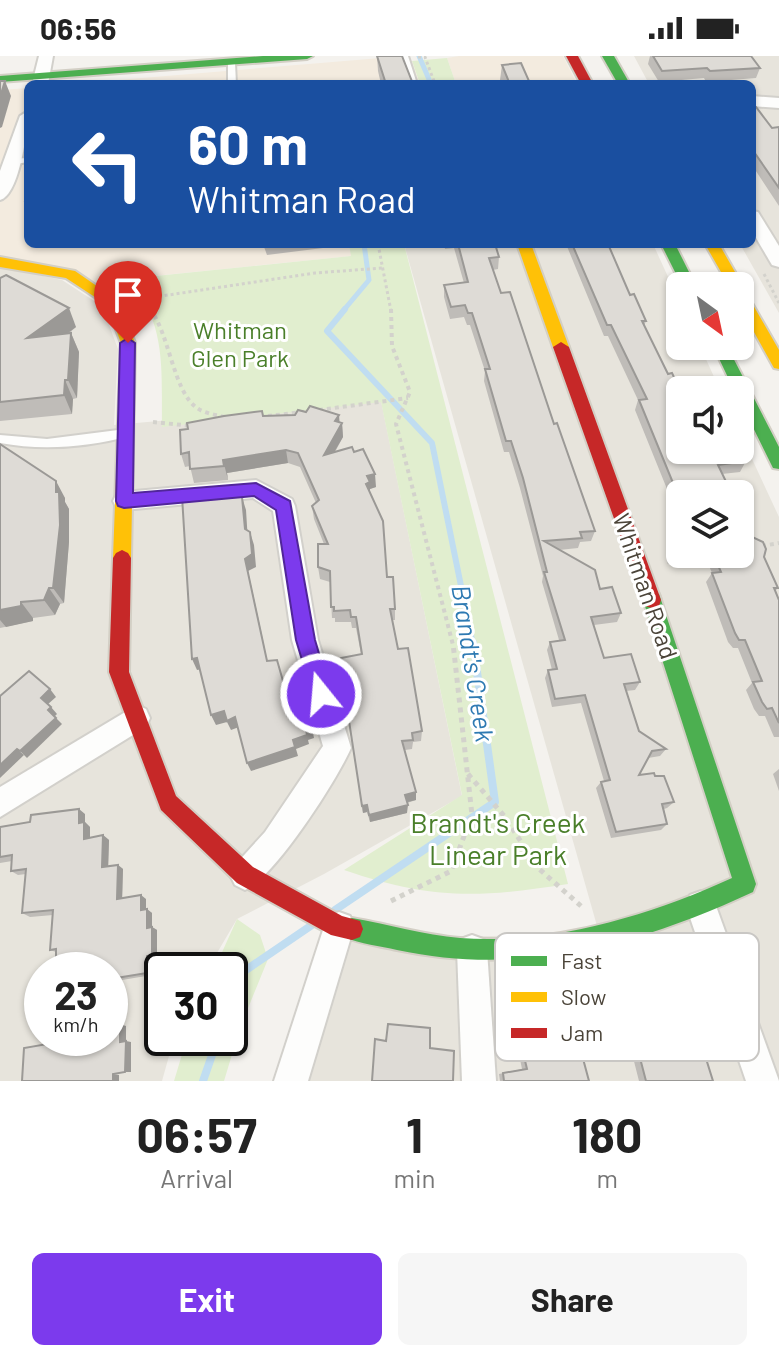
<!DOCTYPE html>
<style>
:root{--surface:#fff;--page:#f6f6f6;--text:#222;--muted:#767676;--accent:#7c3aed}
body{margin:0;font-family:Barlow,sans-serif;background:var(--page);color:var(--text);height:100vh;display:flex;flex-direction:column;font-size:30px;white-space:nowrap}
*{box-sizing:border-box;margin:0}
p{font-size:26px;color:var(--muted)}
.icon{flex:none;width:44px;height:44px;fill:none;stroke:currentColor;stroke-width:2;stroke-linecap:round;stroke-linejoin:round}
.map{position:relative;height:1025px;overflow:hidden}
.side{display:flex;flex-direction:column;background:var(--surface);flex:1}
.side>*{flex:none}
.guide{position:absolute;left:24px;top:24px;width:732px;height:168px;border-radius:12px;box-shadow:0 2px 6px #0004;background:#1a4fa0;color:#fff;overflow:hidden}
.needle{width:52px;rotate:147deg}
.fabs{position:absolute;left:666px;top:216px;display:grid;gap:16px}
.fabs a{display:grid;place-items:center;width:88px;height:88px;border-radius:12px;background:var(--surface);box-shadow:0 2px 6px #0004;font-size:40px}
.speed{position:absolute;left:24px;top:896px;display:flex;gap:16px;font-size:40px;font-weight:700;text-align:center}
.speed>*{display:grid;place-content:center;width:104px;height:104px;border-radius:50%;background:var(--surface);box-shadow:0 2px 6px #0004;line-height:1}
.speed small{font-size:20px;font-weight:400}
.speed .limit{border:4px solid #111;border-radius:12px;background:#fff;color:#111}
.pin{position:absolute;display:grid;place-items:center;width:68px;height:68px;color:#fff;margin:-82px -34px;border-radius:50% 50% 50% 0;rotate:-45deg;box-shadow:0 0 8px #0007}
.pin .icon{rotate:45deg}
.me{position:absolute;width:88px;margin:-44px;rotate:343deg;stroke-linejoin:round;filter:drop-shadow(0 0 6px #0008)}
.turn{display:flex;align-items:center;gap:28px;height:168px;padding:0 32px;font-size:36px}
.turn .icon{width:104px;height:104px;stroke-width:2.5}
.turn b{display:block;font-size:56px;line-height:68px}
.eta{display:flex;justify-content:space-evenly;align-items:center;height:136px;text-align:center}
.eta b{font-size:48px;font-weight:700;line-height:56px}
.button{display:flex;gap:16px;margin-top:auto;padding:16px 32px}
.button a{flex:1;height:92px;border-radius:12px;background:var(--accent);color:#fff;font-size:32px;font-weight:700;line-height:92px;text-align:center}
.button a+a{background:var(--page);color:var(--text)}
.status{display:flex;justify-content:space-between;align-items:center;height:56px;padding:0 40px;background:var(--surface);direction:ltr}
.status svg{height:22px;fill:currentColor}
.map>svg:first-child{display:block}
.residential{fill:#e7e4dc;fill-rule:evenodd}
.commercial{fill:#f3ebdf}
.green{fill:#e1eecf}
.lines{fill:none;stroke-linecap:round;stroke-linejoin:round}
.stream-far2{stroke:#c0ddf1;stroke-width:5}
.stream-far1{stroke:#c0ddf1;stroke-width:6}
.stream{stroke:#c0ddf1;stroke-width:8}
.lane-casing{stroke:#d2d0cb;stroke-width:4}
.street-casing{stroke:#d2d0cb;stroke-width:4}
.fast-casing{stroke:#d3cfc5;stroke-width:4}
.slow-casing{stroke:#d3cfc5;stroke-width:4}
.jam-casing{stroke:#d3cfc5;stroke-width:4}
.path-far2{stroke:#d3d2cc;stroke-width:3;stroke-dasharray:3 3;stroke-linecap:butt}
.path-far1{stroke:#d3d2cc;stroke-width:4;stroke-dasharray:4 4;stroke-linecap:butt}
.path{stroke:#d3d2cc;stroke-width:5;stroke-dasharray:5 5;stroke-linecap:butt}
.lane{fill:#fdfdfc;fill-rule:evenodd}
.street{fill:#fdfdfc;fill-rule:evenodd}
.fast{fill:#4caf50;fill-rule:evenodd}
.slow{fill:#ffc107;fill-rule:evenodd}
.jam{fill:#c62828;fill-rule:evenodd}
.wall{fill:#bfbcb8}
.shaded-wall{fill:#9b9996}
.building{fill:#dedbd6;stroke:#9b9996;stroke-width:2}
.route{fill:#7c3aed;stroke:#51269a;stroke-width:2}
.labels{text-anchor:middle;dominant-baseline:central;stroke-width:6;stroke-linejoin:round;paint-order:stroke}
.park-label{font-size:24px;fill:#4a7f2a;stroke:#fff}
.street-label{font-size:24px;fill:#4b4439;stroke:#fff}
.water-label{font-size:26px;font-style:italic;fill:#2e7ab2;stroke:#fff}
.near-park-label{font-size:28px;fill:#4a7f2a;stroke:#fff}
.key{fill:#fff;stroke:#c9c7c4;stroke-width:2}
.key-label{font-size:22px;fill:#4b4439}
</style>
<div class="status"><b>06:56</b><svg viewBox="0 0 49 12"><path d="M0 12V9h3v3zM5 12V6h3v6zM10 12V3h3v9zM15 12V0h3v12zM26 1h20v11H26zM47 4h2v5h-2z"/></svg></div>
<div class="map">
<svg width="779" height="1025" viewBox="0 0 779 1025">
<rect width="100%" height="100%" fill="#f4f2ee"/>
<g class="residential">
<polygon points="634,0 779,0 779,257 740,188 752,188 752,28 649,28"/>
<path d="M404 188H653L680 247V290H700L720 334H680V394H740V377L779 461V1025H275L343 884 599 877ZM680 438H740V498H680Z"/>
<path d="M0 211 62 224 102 250 118 293 114 369 381 345 462 740 324 818 237 863 207 914H162V982H174L162 1025H0ZM42 914H110V982H42Z"/>
</g>
<g class="commercial">
<polygon points="405,0 412,5 420,28 70,28"/>
<polygon points="459,0 563,0 577,28 456,28 447,2"/>
<polygon points="28,32 28,188 349,188 352,200 93,226 0,203 0,34"/>
</g>
<g class="green">
<polygon points="447,2 456,28 420,28 412,5"/>
<path d="M349 188H404L568 828C479 842 431 844 344 814L462 739 381 346 162 371C161 316 168 264 126 223L351 200Z"/>
<polygon points="237,863 260,879 268,903 240,972 224,1025 174,1025 187,982 230,982 230,914 214,914"/>
</g>
<g class="lines">
<g class="stream-far2">
<polyline points="419,0 431,28"/>
<polyline points="343,255 369,224 364,188"/>
</g>
<polyline class="stream-far1" points="345,253 327,275 432,387 473,589"/>
<g class="stream">
<polyline points="335,854 495,746 473,587"/>
<polyline points="230,948 240,918 312,869"/>
<polyline points="203,1025 218,982"/>
</g>
<g class="lane-casing">
<g id="lane">
<polygon points="400,0 408,0 417,28 409,28"/>
<polygon points="228,5 235,7 236,28 228,28"/>
<polygon points="28,102 28,106 10,109 6,106 10,103"/>
<path d="M126 373 130 374 131 377 130 380C88 391 43 395 0 387V379L47 383Z"/>
</g>
</g>
<g class="street-casing">
<g id="street">
<polygon points="39,0 53,0 48,28 32,28"/>
<polygon points="752,40 779,42 779,52 752,50"/>
<path d="M28 55C28 74 19 139 0 144V115L20 60Z"/>
<polygon points="752,155 758,156 779,190 779,211 772,209 752,175"/>
<path d="M256 424 292 443 295 450 318 584 351 692C337 724 275 821 245 834L235 829 230 819 235 809 265 776 323 690 292 584 273 455 253 442 124 454 116 451 113 445 116 439 124 436Z"/>
<polygon points="137,649 146,653 150,662 146,671 0,761 0,731"/>
<polygon points="701,835 712,839 716,850 779,1025 746,1025 686,850 690,839"/>
<polygon points="339,856 350,860 354,871 308,1025 274,1025 324,871 328,860"/>
<polygon points="472,879 483,883 487,894 496,1025 462,1025 457,894 461,883"/>
</g>
</g>
<g class="fast-casing">
<g id="fast">
<polygon points="263,0 313,0 307,3 0,26 0,20"/>
<polygon points="602,0 614,0 630,28 618,28"/>
<polygon points="661,188 675,188 696,230 682,230"/>
<polygon points="713,290 727,290 779,391 779,413 773,412 740,345 740,334 734,334"/>
<path d="M652 536 659 538 661 544 756 828 753 836C639 889 523 921 397 894 380 890 361 888 344 881L341 873 344 865 352 862C388 868 424 879 460 882 552 889 649 860 732 822L643 544 645 538Z"/>
</g>
</g>
<g class="slow-casing">
<g id="slow">
<polygon points="517,188 531,188 569,291 566,295 556,295 553,291"/>
<polygon points="705,188 719,188 743,230 741,233 745,235 779,294 779,313 774,312 740,251 740,230 729,230"/>
<polygon points="0,201 75,215 120,246 135,287 131,502 128,507 116,507 113,502 121,287 107,249 66,222 0,211"/>
</g>
</g>
<g class="jam-casing">
<g id="jam">
<polygon points="566,0 578,0 593,28 581,28"/>
<polygon points="561,286 569,291 661,544 659,550 652,552 645,550 643,544 553,291"/>
<polygon points="122,494 128,497 131,502 129,616 176,740 253,811 342,860 360,865 363,873 360,881 352,884 331,879 237,827 161,754 109,616 113,502 116,497"/>
</g>
</g>
<g class="path-far2">
<polyline points="418,1 425,1 435,28"/>
<polyline points="378,188 391,255"/>
<polyline points="764,218 779,247"/>
<polyline points="142,243 151,255"/>
<polyline points="135,244 315,217 382,212"/>
</g>
<g class="path-far1">
<path d="M150 253C170 279 173 335 197 352 205 358 219 359 228 362"/>
<polyline points="391,253 392,290 410,336 396,368 453,589"/>
<polyline points="319,354 408,342"/>
<polyline points="268,360 311,355"/>
<polyline points="153,366 192,370"/>
<polyline points="762,490 779,487"/>
<polyline points="667,506 714,498"/>
</g>
<g class="path">
<polyline points="468,718 505,761 538,812 581,850"/>
<polyline points="391,845 451,815 472,759 453,587"/>
</g>
<use href="#lane" class="lane"/>
<use href="#street" class="street"/>
<use href="#fast" class="fast"/>
<use href="#slow" class="slow"/>
<use href="#jam" class="jam"/>
</g>
<g class="wall">
<polygon points="377,0 413,28 381,28 378,15"/>
<polygon points="650,0 751,0 760,12 756,22 706,26 704,22 659,26 648,8"/>
<polygon points="502,9 529,25 528,28 502,28 500,24"/>
<polygon points="752,51 772,72 779,71 779,150 752,109"/>
<polygon points="263,188 331,188 331,191 267,199"/>
<polygon points="444,188 495,188 499,201 498,213 493,214 501,237 554,368 595,475 591,485 580,486 578,492 559,494 600,533 621,557 617,566 594,569 604,602 640,626 635,634 626,635 639,675 666,693 660,700 648,702 639,719 655,720 674,746 667,752 664,753 667,768 661,774 611,782 596,732 601,726 604,725 581,647 552,651 545,622 548,614 552,614 547,594 550,586 559,584 542,526 543,520 520,432 509,396 504,396 484,325 485,315 470,269 467,269 464,261 450,263 444,241 444,229 464,227 454,192 445,193"/>
<polygon points="566,188 608,188 630,239 646,265 644,270 680,394 746,405 740,416 722,418 680,438 680,465 635,354 638,344 608,280 604,280"/>
<polygon points="0,222 76,271 68,278 71,277 79,296 77,342 73,343 72,358 0,365"/>
<polygon points="263,360 342,367 343,381 335,396 376,431 370,433 370,438 387,521 395,553 395,564 392,564 398,593 422,675 421,685 413,686 412,693 405,694 416,744 407,747 407,757 370,766 367,756 363,757 345,642 342,643 337,606 361,598 356,572 352,572 351,566 335,566 335,562 332,562 330,526 320,523 318,511 324,488 314,463 312,450 316,447 300,411 288,407 227,417 228,424 194,427 190,410 185,411 181,398"/>
<polygon points="0,388 65,442 65,446 69,453 69,486 64,547 60,548 55,559 33,562 33,565 0,572"/>
<polygon points="750,480 764,501 778,532 775,535 779,544 779,681 774,681 765,660 759,660 754,653 746,634 752,627 738,592 733,592 728,586 706,526 712,517 707,505 709,498 740,498"/>
<polygon points="779,713 779,735 773,718"/>
<polygon points="85,758 85,766 90,771 90,782 103,779 109,784 108,810 118,809 123,813 122,842 146,843 146,853 152,857 152,871 157,874 157,902 152,903 152,919 110,926 110,914 50,894 53,859 30,861 22,857 26,818 18,819 11,815 12,805 0,807 0,771"/>
<polygon points="628,956 654,969 674,983 698,994 713,1025 639,1025 622,958"/>
<polygon points="522,992 572,1001 589,1025 500,1025 499,1018 522,1013 518,993"/>
</g>
<g class="shaded-wall">
<polygon points="5,25 11,40 2,71 0,72 0,41"/>
<polygon points="69,252 76,271 36,301 27,282"/>
<polygon points="71,277 79,296 77,342 68,324"/>
<polygon points="65,324 73,343 72,358 64,339"/>
<polygon points="339,359 340,372 342,367 343,381 325,412 324,399 335,365"/>
<polygon points="286,394 288,407 227,417 228,424 223,404"/>
<polygon points="375,418 376,431 370,433 370,440 366,441 367,420"/>
<polygon points="56,425 65,442 65,446 69,453 69,486 64,547 53,532"/>
<polygon points="242,441 246,454 248,486 245,473"/>
<polygon points="250,476 254,489 256,511 248,515 270,616 245,503"/>
<polygon points="49,532 60,548 55,559 44,544"/>
<polygon points="21,546 33,562 33,565 6,571 0,564 0,554"/>
<polygon points="197,602 202,613 197,614 192,603"/>
<polygon points="50,633 56,641 47,649 41,642"/>
<polygon points="51,651 57,658 54,661 48,654"/>
<polygon points="224,655 235,661 239,671 231,674 227,666 216,669 211,659"/>
<polygon points="56,662 62,668 27,702 20,695"/>
<polygon points="312,672 314,682 308,684 309,688 296,693 298,700 251,715 247,707"/>
<polygon points="17,693 24,699 0,722 0,709"/>
<polygon points="416,736 416,744 404,747 405,739"/>
<polygon points="367,749 367,756 363,757 362,750"/>
<polygon points="408,749 407,757 370,766 369,759"/>
<polygon points="79,753 85,758 85,766 90,771 90,788 84,783 79,767"/>
<polygon points="103,779 109,784 108,816 102,811"/>
<polygon points="118,809 123,813 122,847 117,843"/>
<polygon points="141,839 146,843 146,858 141,854"/>
<polygon points="147,853 152,857 152,875 147,872"/>
<polygon points="152,871 157,874 157,902 152,899"/>
<polygon points="147,900 152,903 152,919 147,917"/>
<polygon points="120,968 126,970 126,987 120,986"/>
<polygon points="126,985 131,986 131,1016 125,1016"/>
<polygon points="113,1018 119,1019 119,1025 113,1025"/>
</g>
<g class="building">
<polygon points="377,0 402,0 413,28 386,28"/>
<polygon points="653,0 751,0 760,12 710,15 707,12 662,15"/>
<polygon points="521,7 529,25 509,26 502,9"/>
<polygon points="0,25 5,25 0,41"/>
<polygon points="752,51 756,51 772,72 779,71 779,132 752,93"/>
<polygon points="28,125 28,145 25,145"/>
<polygon points="458,188 495,188 499,201 489,202 501,237 510,236 554,368 557,367 595,475 580,476 582,482 544,485 595,514 600,533 612,531 621,557 591,561 604,602 631,598 640,626 624,628 639,675 666,693 652,695 639,719 654,717 655,720 664,720 674,746 662,748 667,768 616,776 601,726 610,724 585,639 555,643 548,614 557,613 550,586 565,584 544,516 547,516 523,422 511,385 506,385 485,313 490,313 472,257 468,257 465,249 451,251 444,229 468,226"/>
<polygon points="572,188 608,188 630,239 634,238 646,265 642,265 668,318 672,317 680,334 680,394 740,394 740,393 746,405 718,409 732,438 680,438 680,444 639,344 647,343 611,269 607,269"/>
<polygon points="6,219 69,252 27,282 71,277 68,324 65,324 64,339 0,346 0,222"/>
<polygon points="310,350 339,359 335,365 342,367 324,399 352,391 354,396 363,393 375,418 367,420 370,426 366,428 383,465 387,521 393,521 395,553 390,553 398,593 408,592 422,675 412,677 413,684 402,685 416,736 405,739 408,749 369,759 367,749 362,750 344,632 341,632 337,606 342,606 341,602 362,598 356,561 351,561 350,554 334,555 334,551 331,551 330,515 318,511 318,488 328,488 312,450 319,444 298,397 286,394 223,404 224,410 190,413 189,396 181,398 180,374 188,373 187,367 224,360 262,355 263,360 295,359 298,354 306,356"/>
<polygon points="0,388 56,425 56,436 59,436 60,469 53,532 49,532 44,544 21,546 21,550 0,554"/>
<polygon points="226,434 227,440 238,438 238,441 242,441 245,473 250,476 252,498 245,503 267,605 277,604 289,646 299,643 300,647 304,646 312,672 306,674 307,679 293,684 295,691 247,707 235,661 227,665 224,655 211,659 197,602 192,603 182,440"/>
<polygon points="740,457 750,480 763,486 766,493 764,501 778,532 774,532 779,544 779,667 772,652 767,653 762,646 753,626 762,625 745,584 739,584 735,577 712,517 721,516 713,498 740,498"/>
<polygon points="29,615 50,633 41,642 51,651 48,654 56,662 20,695 17,693 0,709 0,640"/>
<polygon points="79,753 79,767 84,766 84,783 103,779 102,811 118,809 117,843 141,839 141,854 147,853 147,872 152,871 152,899 147,900 147,917 110,923 110,914 56,914 56,893 50,894 53,854 22,857 26,813 11,815 12,799 0,801 0,771 30,766 31,759"/>
<polygon points="650,953 654,969 669,966 674,983 694,980 698,994 703,993 713,1025 646,1025 628,956"/>
<polygon points="120,968 120,986 126,985 125,1016 113,1018 113,1025 22,1025 24,992 65,985 65,982 110,982 110,970"/>
<polygon points="388,968 430,972 430,992 454,995 453,1025 372,1025 375,983 386,985"/>
<polygon points="568,983 572,1001 582,999 589,1025 504,1025 503,1017 527,1013 522,992"/>
</g>
<polygon class="route" points="128,282 135,287 133,437 256,427 290,445 315,584 331,638 328,644 321,647 314,644 296,584 276,454 254,440 124,452 118,450 116,445 120,287"/>
<g class="labels">
<g class="park-label">
<text x="240" y="273">Whitman<tspan x="240" dy="28">Glen Park</tspan></text>
</g>
<g class="street-label">
<text transform="translate(646 530) rotate(71)">Whitman Road</text>
</g>
<g class="water-label">
<text transform="translate(474 607) rotate(81)">Brandt's Creek</text>
</g>
<g class="near-park-label">
<text x="498" y="766">Brandt's Creek<tspan x="498" dy="32">Linear Park</tspan></text>
</g>
</g>
<rect x="495" y="877" width="264" height="128" rx="12" class="key"/>
<rect x="511" y="900" width="36" height="10" fill="#4caf50"/>
<rect x="511" y="936" width="36" height="10" fill="#ffc107"/>
<rect x="511" y="972" width="36" height="10" fill="#c62828"/>
<g class="key-label">
<text x="561" y="913">Fast</text>
<text x="561" y="949">Slow</text>
<text x="561" y="985">Jam</text>
</g>
</svg>
<div class="fabs">
<a><svg class="needle" viewBox="-14 -14 28 28"><path d="M0-13l5 13h-10z" fill="#e53935"/><path d="M0 13l5-13h-10z" fill="#767676"/></svg></a>
<a><svg class="icon" aria-label="sound" viewBox="0 0 24 24"><path d="M4 9h4l5-4v14l-5-4H4zM17 9q2 3 0 6"/></svg></a>
<a><svg class="icon" aria-label="layers" viewBox="0 0 24 24"><path d="M12 4l9 5-9 5-9-5zM3 14l9 5 9-5"/></svg></a>
</div>
<div class="speed"><div>23<small>km/h</small></div><div class="limit">30</div></div>
<div class="pin" style="left:128px;top:287px;background:#d93025"><svg class="icon" aria-label="arrive" viewBox="0 0 24 24"><path d="M6 21V4h12l-3 4 3 4H6"/></svg></div>
<svg class="me" style="left:321px;top:638px" viewBox="-20 -20 40 40"><circle r="17" fill="#7c3aed" stroke="#fff" stroke-width="3"/><path d="M0-11L8 9 0 5-8 9z" fill="#fff"/></svg>
<div class="guide">
<div class="turn"><svg class="icon" aria-label="left" viewBox="0 0 24 24"><path d="M17 20v-9H6M10 6l-5 5 5 5"/></svg><div><b>60 m</b>Whitman Road</div></div>
</div>
</div>
<section class="side">
<div class="eta">
<div><b>06:57</b><p>Arrival</p></div>
<div><b>1</b><p>min</p></div>
<div><b>180</b><p>m</p></div>
</div>
<div class="button"><a>Exit</a><a>Share</a></div>
</section>
